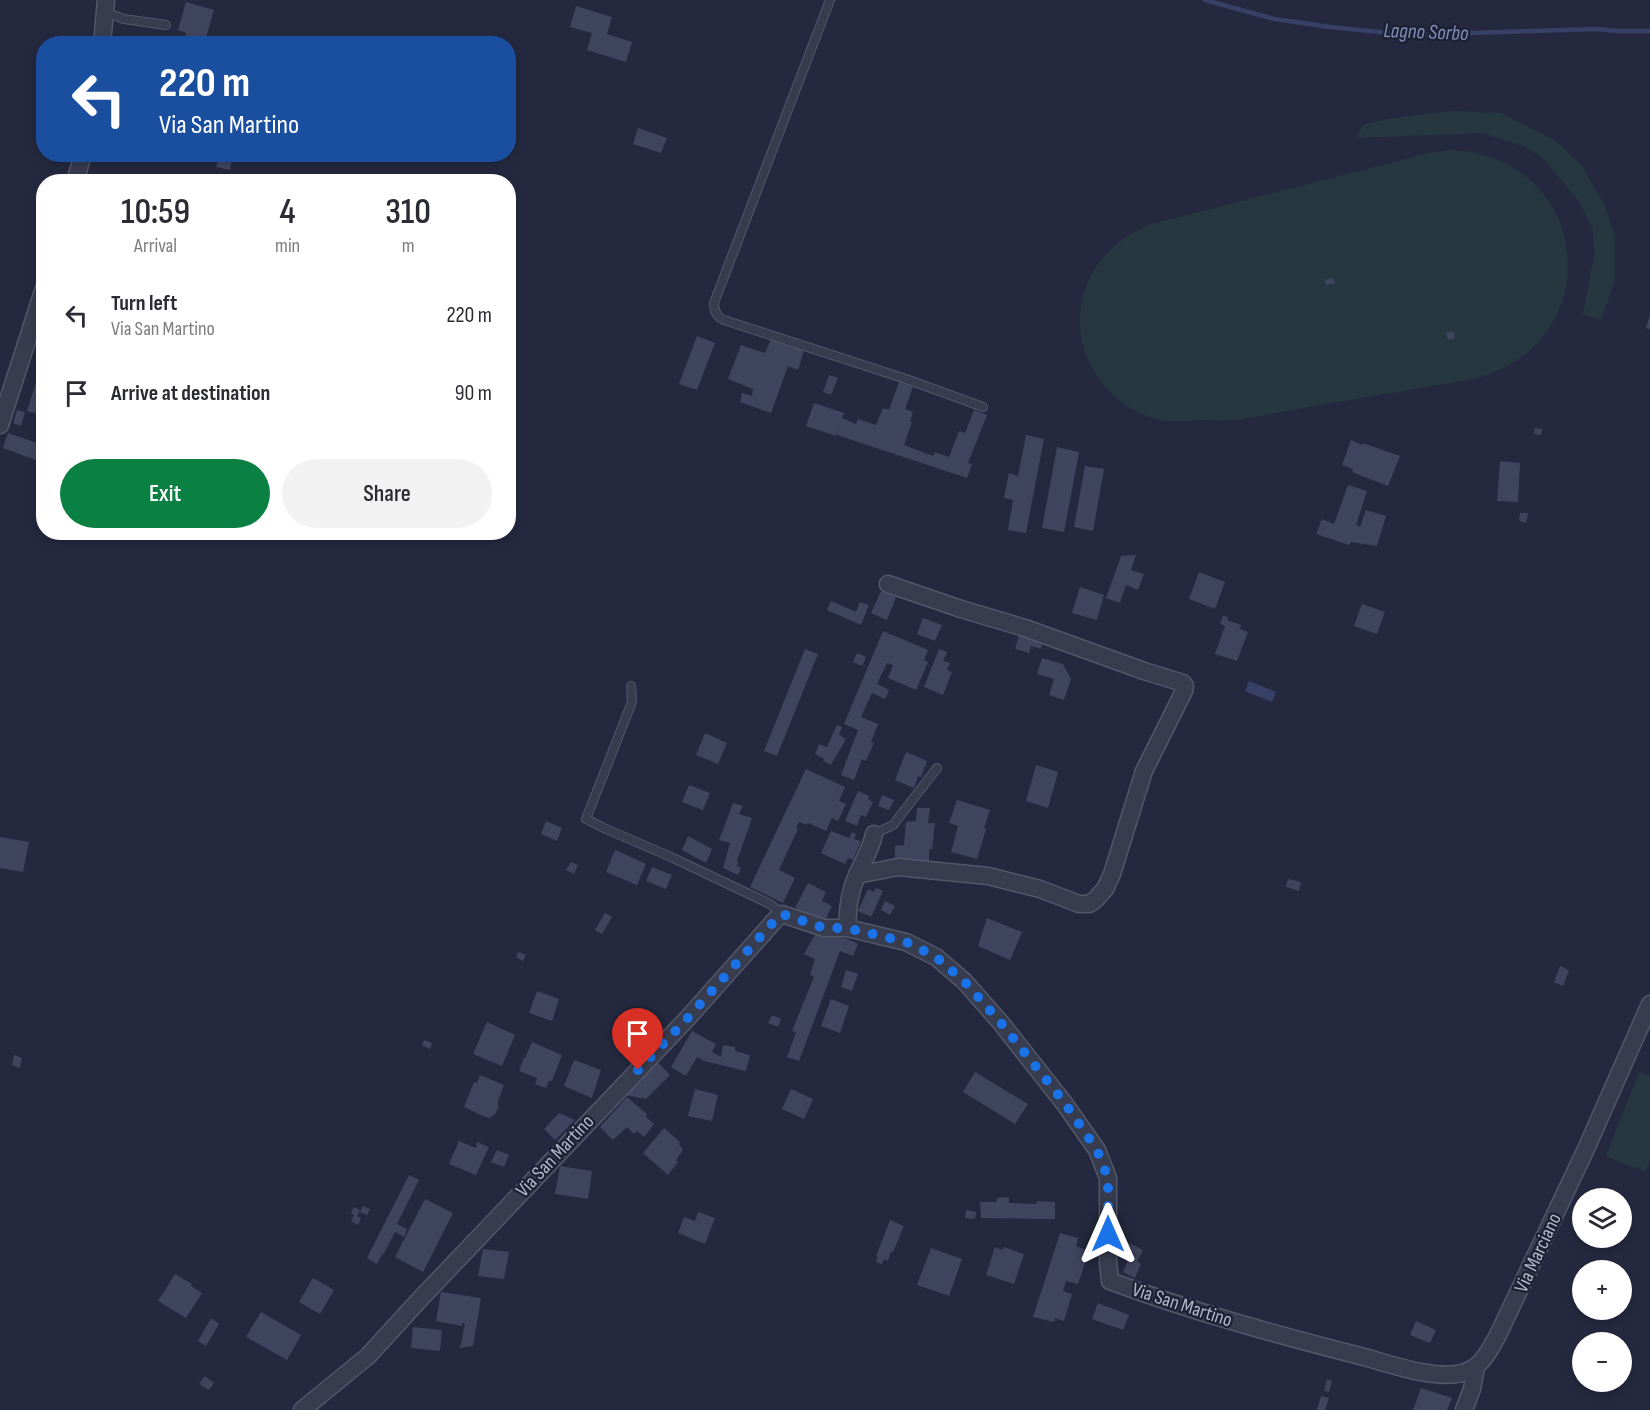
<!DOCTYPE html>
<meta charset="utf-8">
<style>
:root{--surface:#fff;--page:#f2f2f3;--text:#2b2b33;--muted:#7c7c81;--accent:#0b8043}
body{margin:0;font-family:"Sofia Sans Condensed",sans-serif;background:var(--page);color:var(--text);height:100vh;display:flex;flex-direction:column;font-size:22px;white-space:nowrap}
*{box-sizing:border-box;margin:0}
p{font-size:20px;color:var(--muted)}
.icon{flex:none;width:33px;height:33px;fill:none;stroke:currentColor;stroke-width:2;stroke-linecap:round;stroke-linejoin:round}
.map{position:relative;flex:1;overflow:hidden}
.details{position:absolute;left:36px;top:174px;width:480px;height:366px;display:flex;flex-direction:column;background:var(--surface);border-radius:24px;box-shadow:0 3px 9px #0003}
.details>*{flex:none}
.top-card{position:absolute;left:36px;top:36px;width:480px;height:126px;border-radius:24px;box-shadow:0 3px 9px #0003;background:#1a4fa0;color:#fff;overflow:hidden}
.fabs{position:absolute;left:1572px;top:1188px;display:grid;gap:12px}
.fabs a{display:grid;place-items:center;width:60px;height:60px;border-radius:50%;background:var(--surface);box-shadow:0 3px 9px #0003;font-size:30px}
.pin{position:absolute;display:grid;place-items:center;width:51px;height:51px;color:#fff;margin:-62px -26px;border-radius:50% 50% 50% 0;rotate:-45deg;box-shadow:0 0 6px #0007}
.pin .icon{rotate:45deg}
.me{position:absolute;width:66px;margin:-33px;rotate:0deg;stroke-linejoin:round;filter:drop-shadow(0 0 4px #0008)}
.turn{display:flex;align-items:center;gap:21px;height:126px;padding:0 24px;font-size:27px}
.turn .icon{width:78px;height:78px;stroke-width:2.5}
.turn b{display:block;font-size:42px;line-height:51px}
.eta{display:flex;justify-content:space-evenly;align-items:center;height:102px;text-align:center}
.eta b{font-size:36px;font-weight:600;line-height:42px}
.button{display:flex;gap:12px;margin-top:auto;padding:12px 24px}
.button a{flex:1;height:69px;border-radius:36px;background:var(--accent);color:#fff;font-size:24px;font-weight:600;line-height:69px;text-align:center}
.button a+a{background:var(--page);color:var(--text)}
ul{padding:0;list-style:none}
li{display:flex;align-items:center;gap:18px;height:78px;padding:0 24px}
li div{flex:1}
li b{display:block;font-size:22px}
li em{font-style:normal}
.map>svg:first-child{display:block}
.green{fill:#263740}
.water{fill:#374066}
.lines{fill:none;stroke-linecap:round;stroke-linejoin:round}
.stream{stroke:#374066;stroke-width:4.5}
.building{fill:#40455f}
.lane-casing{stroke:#53576a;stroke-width:10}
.street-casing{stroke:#53576a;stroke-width:19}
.lane{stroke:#383c4f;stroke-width:8}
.street{stroke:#383c4f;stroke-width:16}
.route{stroke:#1a73e8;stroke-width:10;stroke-dasharray:0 18}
.labels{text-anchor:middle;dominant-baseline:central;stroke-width:4.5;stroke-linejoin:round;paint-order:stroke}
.street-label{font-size:20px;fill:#b4b7ca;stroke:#1d2134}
.water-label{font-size:21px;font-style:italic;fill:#828cb6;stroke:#1d2134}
</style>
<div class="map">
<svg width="1650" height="1410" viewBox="0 0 1650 1410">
<rect width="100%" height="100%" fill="#24293f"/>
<g class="green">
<polygon points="1452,111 1501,113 1555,140 1582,166 1605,206 1615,238 1615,280 1601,320 1583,315 1594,256 1593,230 1580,203 1542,157 1523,146 1482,133 1356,138 1364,124 1393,118"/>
<path d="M1452 150C1597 158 1610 351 1468 380 1413 389 1358 399 1302 408 1280 412 1258 417 1235 420 1223 421 1211 420 1199 420 1189 421 1177 422 1167 421 1114 414 1072 360 1081 306 1088 266 1114 239 1151 224L1407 159 1422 154Z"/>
<polygon points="1639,1072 1650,1076 1650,1159 1645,1172 1606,1156"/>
</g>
<polygon class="water" points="1249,681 1276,692 1272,702 1245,691"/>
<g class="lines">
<polyline class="stream" points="1205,0 1274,19 1330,27 1409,35 1596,29 1617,31 1650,31"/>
</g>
<g class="building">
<polygon points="186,2 214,10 204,44 183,44 186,33 178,30"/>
<polygon points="576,6 612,17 607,34 632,42 626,62 587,50 592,33 570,27"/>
<polygon points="150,39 164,43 164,44 149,44"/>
<polygon points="638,128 667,138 661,153 633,144"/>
<polygon points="219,156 232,159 230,170 216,167"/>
<polygon points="1333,278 1335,283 1326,285 1325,280"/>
<polygon points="1650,315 1650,329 1646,328"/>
<polygon points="1453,331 1455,338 1448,340 1446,333"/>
<polygon points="697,336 715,343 697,390 679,384"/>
<polygon points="771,339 804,350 798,370 788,366 771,413 740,402 742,393 752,396 753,389 728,379 741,345 765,353"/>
<polygon points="829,375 838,378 831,395 823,392"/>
<polygon points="38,376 44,378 44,404 40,415 27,411"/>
<polygon points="899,382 913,387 905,409 913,412 910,422 912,422 904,445 933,456 935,452 949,457 959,431 965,433 974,410 987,415 968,463 972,464 967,478 837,435 839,427 836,436 806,426 814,403 844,413 842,418 856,424 858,419 876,425 883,408 889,410"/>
<polygon points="17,410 25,412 21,426 13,423"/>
<polygon points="1535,428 1542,429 1541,435 1534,434"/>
<polygon points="8,433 40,444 39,447 44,448 44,463 3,448"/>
<polygon points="1026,435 1044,439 1026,533 1008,530 1013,500 1004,498 1009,473 1018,476"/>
<polygon points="1351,440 1362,445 1363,443 1400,456 1388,486 1352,472 1353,469 1342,465"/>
<polygon points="1057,447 1079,452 1064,532 1042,528"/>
<polygon points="1500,461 1520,463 1518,502 1497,501"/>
<polygon points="1085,466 1104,469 1093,531 1074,527"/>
<polygon points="1348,485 1367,491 1356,525 1360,527 1366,510 1386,516 1377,546 1351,542 1349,545 1316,534 1322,519 1334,524"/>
<polygon points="1520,513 1528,513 1526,523 1519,521"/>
<polygon points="1136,555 1131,570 1144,574 1138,590 1126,585 1120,603 1106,598 1121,556"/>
<polygon points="1199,572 1225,582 1215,609 1189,599"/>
<polygon points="1080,587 1104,595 1097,620 1072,613"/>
<polygon points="881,591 896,597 887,620 871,613"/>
<polygon points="831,601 856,612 860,602 869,605 861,625 827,610"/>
<polygon points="1362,604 1385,612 1377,634 1354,626"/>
<polygon points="1223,616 1228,617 1227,620 1241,625 1240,629 1248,632 1237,661 1215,654 1225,626 1220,624"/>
<polygon points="923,618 942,625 935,641 917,634"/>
<polygon points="883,631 928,650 924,660 928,662 916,690 888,678 893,665 887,663 877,684 889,690 885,699 872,693 861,717 878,724 871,742 874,743 866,761 862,759 854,780 841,775 858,730 844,724"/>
<polygon points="1020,633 1043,640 1041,649 1031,646 1029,653 1015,649"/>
<polygon points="805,649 818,654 777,756 764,751"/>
<polygon points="939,649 947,652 943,661 950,663 947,670 952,672 943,695 924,687"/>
<polygon points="857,653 866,657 862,666 853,662"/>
<polygon points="1042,658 1063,664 1071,679 1064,700 1049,695 1054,679 1037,674"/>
<polygon points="837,725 842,727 839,735 846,739 831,765 823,761 824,759 815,754 819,744 827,747"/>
<polygon points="705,733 727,743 718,764 696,755"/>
<polygon points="906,752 927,761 921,777 918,776 914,788 895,780"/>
<polygon points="1036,765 1058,772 1048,808 1026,801"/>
<polygon points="806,769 845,787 839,801 846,804 838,821 832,818 826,831 808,823 807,825 799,822 796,828 798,829 779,870 795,878 783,903 750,887"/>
<polygon points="689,785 710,793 703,810 682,802"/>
<polygon points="858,791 869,796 868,799 873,802 866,817 861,815 857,826 845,821"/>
<polygon points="882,795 894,800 889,810 878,806"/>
<polygon points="957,800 990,810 984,828 986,829 977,859 951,852 958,826 949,823"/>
<polygon points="733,803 743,806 739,814 752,818 737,861 738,862 737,866 741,868 738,875 723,868 730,843 719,840"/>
<polygon points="917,808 930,808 928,823 935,823 932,849 929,850 929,861 895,863 895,846 904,845 906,822 916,821"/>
<polygon points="546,821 562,828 557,841 541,834"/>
<polygon points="831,831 849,838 852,832 856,834 854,839 861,841 853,860 848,858 845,864 821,853"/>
<polygon points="688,836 712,849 706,863 682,850"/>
<polygon points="0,837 29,842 23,872 0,868"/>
<polygon points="615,850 646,864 637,885 606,872"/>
<polygon points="571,862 578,865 574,874 566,870"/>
<polygon points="652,867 672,875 666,889 646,881"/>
<polygon points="1288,879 1301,882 1299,891 1286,887"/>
<polygon points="808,883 826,892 822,901 832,906 824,923 795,908"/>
<polygon points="876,888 883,891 871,917 858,911 868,889 874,892"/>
<polygon points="885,901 895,906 890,915 881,910"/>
<polygon points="605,913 612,917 602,934 595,930"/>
<polygon points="987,918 1022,932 1010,960 978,946"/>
<polygon points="816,933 845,938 858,944 853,956 840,951 799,1061 787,1057 796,1032 792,1031 814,977 810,975 815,959 804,954"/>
<polygon points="518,952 526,955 523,961 516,957"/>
<polygon points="1560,966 1569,970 1563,986 1554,982"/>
<polygon points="846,970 858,974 852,991 841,987"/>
<polygon points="537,991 559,999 552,1021 529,1013"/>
<polygon points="831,999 849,1006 840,1033 821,1026"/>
<polygon points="772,1015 781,1019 778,1027 768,1023"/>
<polygon points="487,1022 515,1035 502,1066 473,1054"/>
<polygon points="692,1031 716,1044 712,1052 721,1057 723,1045 735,1047 735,1051 750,1055 746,1071 704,1061 697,1057 686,1076 671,1067"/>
<polygon points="424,1040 432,1043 430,1049 422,1045"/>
<polygon points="532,1042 562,1055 552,1081 549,1081 546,1088 535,1084 537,1078 519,1071 524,1058 525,1058"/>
<polygon points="14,1055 22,1058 20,1068 12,1065"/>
<polygon points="654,1058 670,1075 646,1099 625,1095"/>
<polygon points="574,1060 601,1070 592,1098 564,1086"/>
<polygon points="975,1072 1028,1104 1015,1124 963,1092"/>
<polygon points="480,1075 504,1085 498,1101 498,1108 495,1114 490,1118 485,1117 464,1107 474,1082 477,1083"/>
<polygon points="695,1089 718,1095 712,1121 688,1116"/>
<polygon points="791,1089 813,1099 804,1119 782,1109"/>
<polygon points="627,1097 647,1114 646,1117 654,1124 644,1137 637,1131 634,1134 627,1127 613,1140 600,1127"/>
<polygon points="559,1113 575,1120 555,1140 544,1129"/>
<polygon points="664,1128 680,1142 679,1144 683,1150 676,1160 678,1162 668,1175 643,1153"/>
<polygon points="459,1141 476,1148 477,1142 489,1147 476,1175 449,1164"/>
<polygon points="497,1150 509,1155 504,1167 491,1162"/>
<polygon points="560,1166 592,1171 588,1199 555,1194"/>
<polygon points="409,1175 419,1180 397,1224 407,1229 404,1237 395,1232 383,1255 382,1254 377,1264 367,1258"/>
<polygon points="1009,1197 1009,1203 1037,1204 1037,1201 1055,1202 1055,1219 981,1218 980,1202 997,1202 997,1198"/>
<polygon points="425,1199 453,1213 423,1272 395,1257"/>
<polygon points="363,1206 370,1209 367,1215 360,1212"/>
<polygon points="354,1207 360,1210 357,1216 361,1218 358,1225 351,1221 354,1215 351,1213"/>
<polygon points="966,1210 976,1212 975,1219 965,1218"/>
<polygon points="698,1212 715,1218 705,1244 678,1233 684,1217 695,1221"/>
<polygon points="890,1220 904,1226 893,1252 891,1251 888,1261 884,1259 882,1264 876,1262 878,1257 876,1256"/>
<polygon points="1060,1233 1078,1238 1076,1246 1089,1251 1078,1284 1066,1281 1063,1291 1072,1294 1064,1321 1055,1318 1054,1322 1033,1317"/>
<polygon points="1127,1242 1143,1250 1137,1262 1141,1264 1135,1278 1123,1272 1128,1260 1120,1256"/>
<polygon points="995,1247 1003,1250 1004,1247 1024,1254 1014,1284 986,1275"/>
<polygon points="931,1248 962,1259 949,1296 917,1285"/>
<polygon points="483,1249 509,1252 504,1279 478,1276"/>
<polygon points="175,1274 192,1284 191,1286 202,1293 186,1318 158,1301"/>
<polygon points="313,1278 334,1290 320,1314 299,1302"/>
<polygon points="441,1292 481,1298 473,1346 460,1348 465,1324 462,1323 462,1326 436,1321"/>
<polygon points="1098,1303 1129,1315 1123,1330 1092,1319"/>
<polygon points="261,1312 301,1335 287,1360 246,1337"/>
<polygon points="211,1318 219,1324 206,1346 198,1341"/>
<polygon points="1416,1321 1436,1330 1430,1343 1410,1335"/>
<polygon points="413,1327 442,1330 440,1351 411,1348"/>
<polygon points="205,1376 214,1383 209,1390 199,1384"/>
<polygon points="1327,1379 1332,1381 1329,1392 1324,1391"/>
<polygon points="1421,1388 1452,1398 1447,1410 1413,1410"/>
<polygon points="1321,1396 1329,1398 1325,1410 1317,1410"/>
</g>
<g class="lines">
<g class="lane-casing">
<g id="lane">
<path d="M830 0 714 303C714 311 717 317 724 320L906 379 983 407"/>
<polyline points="105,12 124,19 166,25"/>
<polyline points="631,686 632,702 586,819 606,829 671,857 770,904 782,914"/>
<polyline points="874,834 893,825 937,768"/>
</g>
</g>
<g class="street-casing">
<g id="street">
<polyline points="102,44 106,0"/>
<polyline points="75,182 83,154"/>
<polyline points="0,425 44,288"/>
<polyline points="857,875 898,867 988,876 1040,889 1079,904 1089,904 1095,900 1105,889 1112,874 1144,771 1184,691 1185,686 1183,683 1144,671 1025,628 961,609 888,584"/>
<path d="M847 928C848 908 849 893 857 875 863 861 871 850 874 834"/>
<path d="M302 1410 368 1356 422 1297 686 1020 776 919 782 914 824 928H847L906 942 936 957 964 981 1001 1023 1064 1103 1097 1150 1108 1178V1262L1110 1281C1193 1312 1278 1335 1364 1357 1390 1364 1435 1380 1462 1373 1481 1369 1489 1351 1498 1335L1586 1149 1650 1004"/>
<polyline points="1464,1410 1472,1389 1476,1367"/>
</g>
</g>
<use href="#lane" class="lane"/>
<use href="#street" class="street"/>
</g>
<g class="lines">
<polyline class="route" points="638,1070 686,1020 776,919 782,914 824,928 847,928 906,942 936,957 964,981 1001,1023 1064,1102 1097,1150 1108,1178 1108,1234"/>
</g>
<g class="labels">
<g class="street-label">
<text transform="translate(555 1156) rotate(-47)">Via San Martino</text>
<text transform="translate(1538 1253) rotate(-65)">Via Marciano</text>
<text transform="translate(1182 1305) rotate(18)">Via San Martino</text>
</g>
<g class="water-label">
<text transform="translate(1426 32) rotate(2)">Lagno Sorbo</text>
</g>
</g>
</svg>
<div class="fabs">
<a><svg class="icon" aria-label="layers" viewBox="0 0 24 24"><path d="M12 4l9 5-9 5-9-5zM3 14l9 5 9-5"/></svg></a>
<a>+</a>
<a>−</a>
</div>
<div class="pin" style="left:638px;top:1070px;background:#d93025"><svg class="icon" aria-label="arrive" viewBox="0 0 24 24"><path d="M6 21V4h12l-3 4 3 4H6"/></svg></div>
<svg class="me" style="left:1108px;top:1234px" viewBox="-20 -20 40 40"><path d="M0-17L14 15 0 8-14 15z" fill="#1a73e8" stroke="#fff" stroke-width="4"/></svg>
<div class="top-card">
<div class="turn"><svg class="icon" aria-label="left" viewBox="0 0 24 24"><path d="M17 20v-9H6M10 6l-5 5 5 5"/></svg><div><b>220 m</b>Via San Martino</div></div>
</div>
<section class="details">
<div class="eta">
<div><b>10:59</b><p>Arrival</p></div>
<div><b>4</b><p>min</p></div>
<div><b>310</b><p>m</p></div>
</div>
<ul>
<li><svg class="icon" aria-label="left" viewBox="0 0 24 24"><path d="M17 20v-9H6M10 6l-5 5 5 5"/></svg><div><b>Turn left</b><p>Via San Martino</p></div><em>220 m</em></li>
<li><svg class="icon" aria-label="arrive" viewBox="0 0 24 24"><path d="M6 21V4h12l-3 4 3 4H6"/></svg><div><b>Arrive at destination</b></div><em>90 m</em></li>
</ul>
<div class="button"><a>Exit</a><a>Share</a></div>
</section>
</div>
